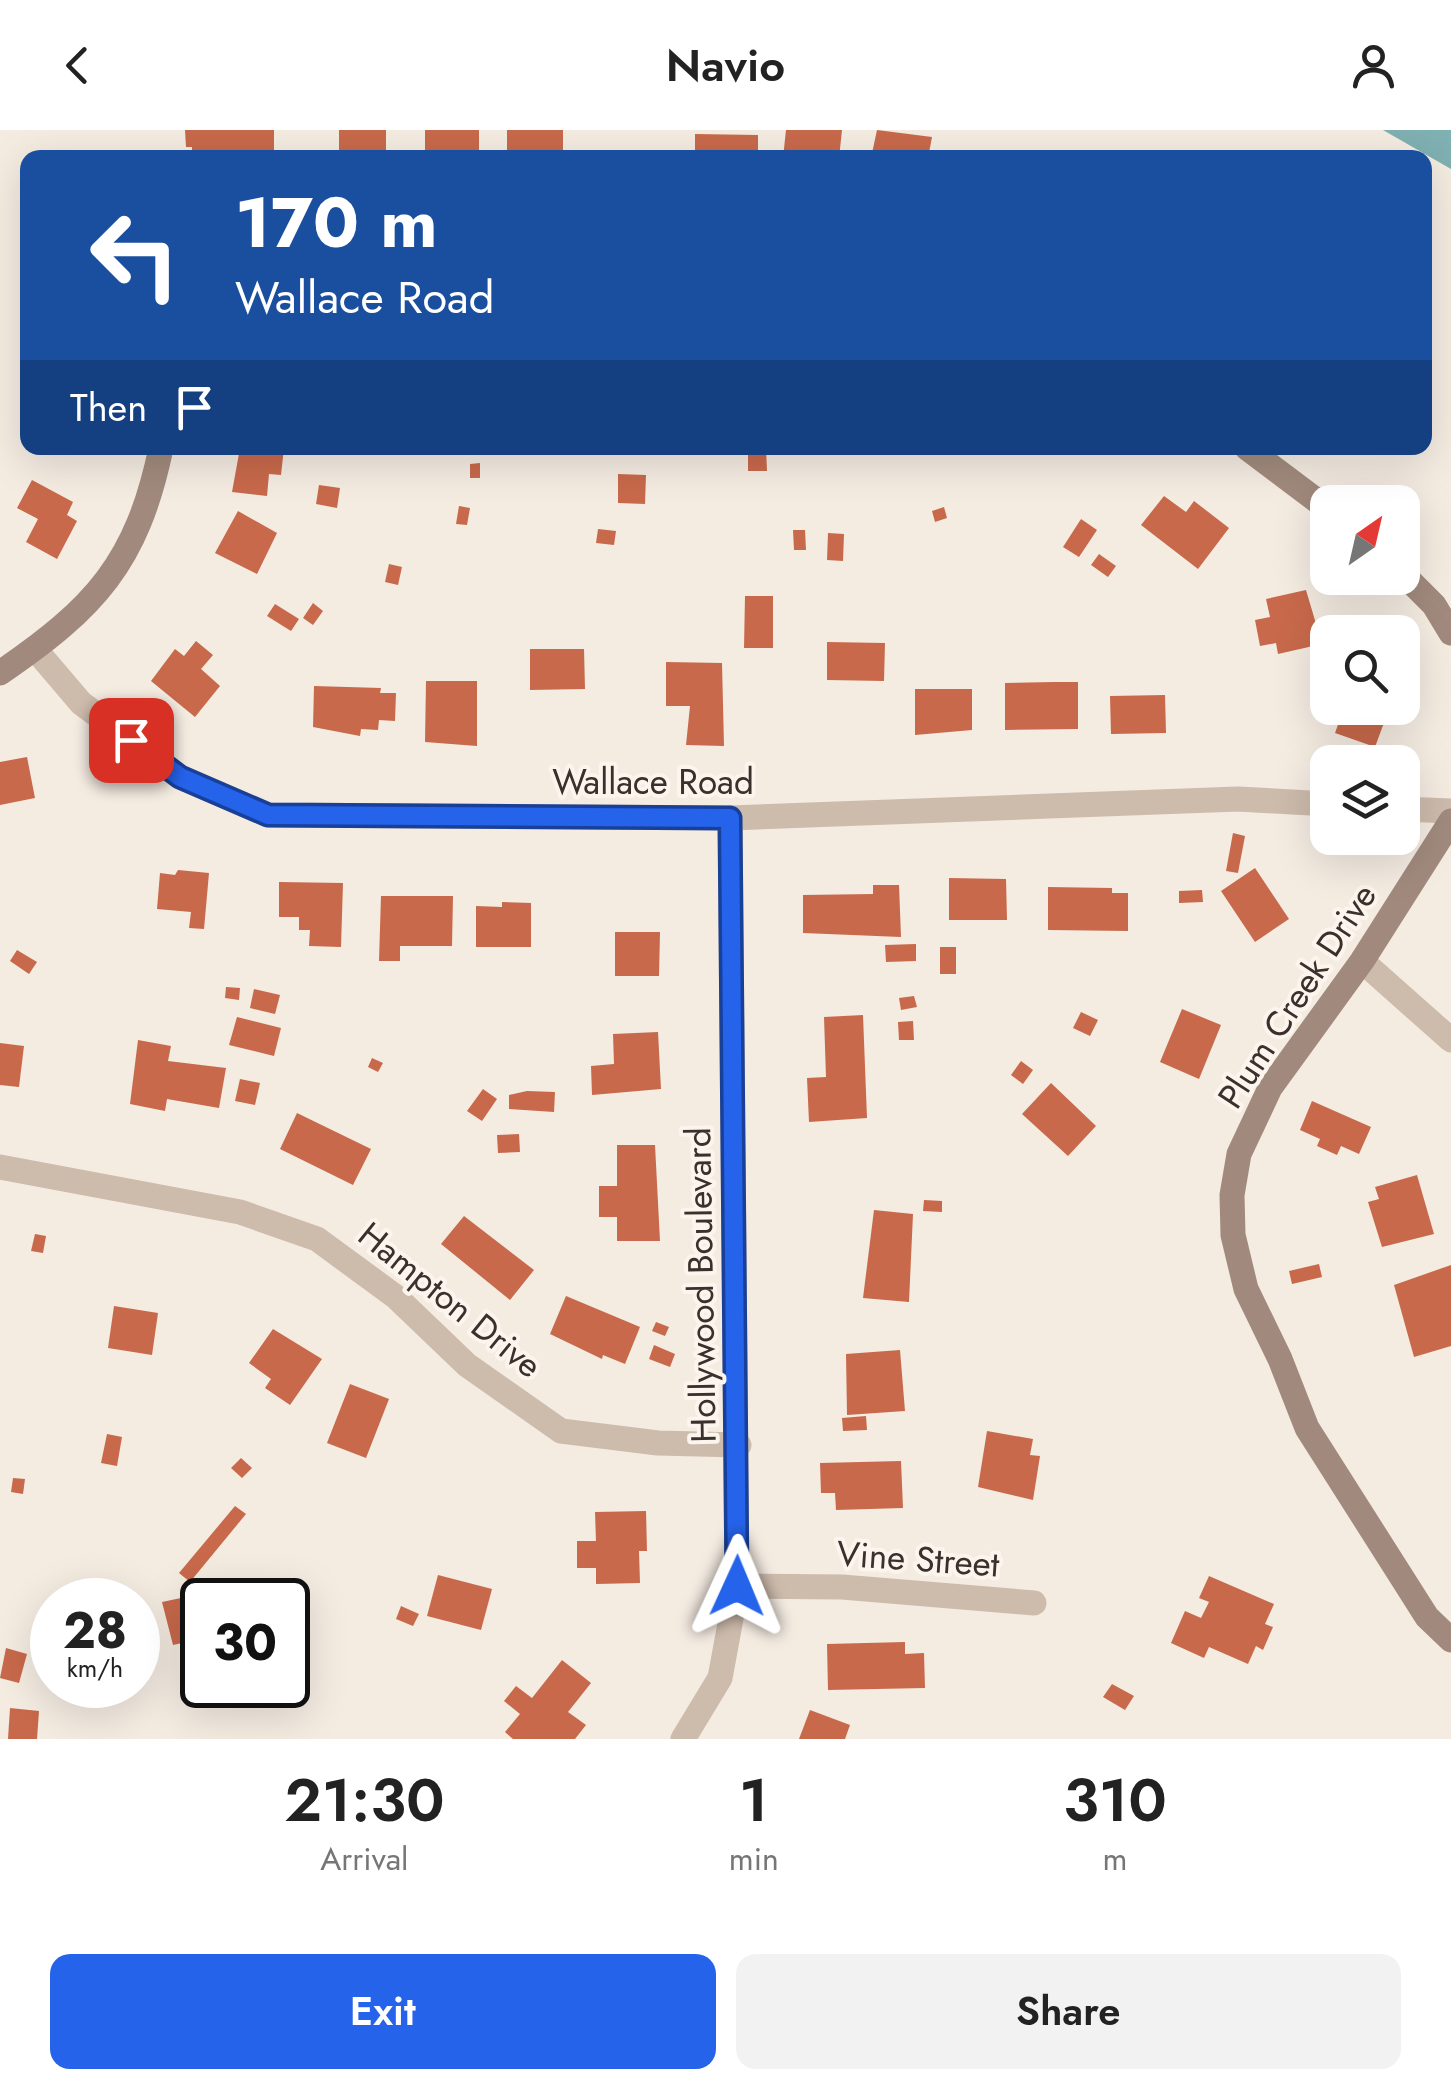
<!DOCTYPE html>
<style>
:root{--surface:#fff;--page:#f2f2f2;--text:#222;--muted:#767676;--accent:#2563eb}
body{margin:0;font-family:Jost,sans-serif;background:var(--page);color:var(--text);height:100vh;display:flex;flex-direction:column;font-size:38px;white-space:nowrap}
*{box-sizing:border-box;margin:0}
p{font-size:32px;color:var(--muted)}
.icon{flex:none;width:55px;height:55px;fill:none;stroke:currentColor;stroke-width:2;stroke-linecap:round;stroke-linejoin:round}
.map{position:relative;height:1609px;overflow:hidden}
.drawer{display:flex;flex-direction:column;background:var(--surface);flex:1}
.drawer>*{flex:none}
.top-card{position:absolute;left:20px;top:20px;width:1412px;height:305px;border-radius:20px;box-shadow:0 10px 40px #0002;background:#1a4fa0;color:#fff;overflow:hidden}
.needle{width:65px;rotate:34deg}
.tools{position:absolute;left:1310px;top:355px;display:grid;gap:20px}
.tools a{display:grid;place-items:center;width:110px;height:110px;border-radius:20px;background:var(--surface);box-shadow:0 10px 40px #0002;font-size:50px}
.speed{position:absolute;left:30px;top:1448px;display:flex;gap:20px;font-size:50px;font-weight:700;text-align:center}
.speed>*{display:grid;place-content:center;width:130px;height:130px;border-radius:50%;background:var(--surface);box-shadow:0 10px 40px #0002;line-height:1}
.speed small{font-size:25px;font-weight:400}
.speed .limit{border:5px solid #111;border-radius:15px;background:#fff;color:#111}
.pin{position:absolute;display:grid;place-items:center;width:85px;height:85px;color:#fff;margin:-42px;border-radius:20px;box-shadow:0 5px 15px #0006}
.me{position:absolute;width:110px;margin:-55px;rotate:1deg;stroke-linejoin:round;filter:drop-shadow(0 0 8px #0008)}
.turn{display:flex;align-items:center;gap:35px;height:210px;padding:0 50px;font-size:45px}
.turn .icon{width:130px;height:130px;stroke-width:2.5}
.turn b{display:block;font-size:70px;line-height:85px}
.then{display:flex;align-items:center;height:95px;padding:0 50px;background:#0003;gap:20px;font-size:38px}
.eta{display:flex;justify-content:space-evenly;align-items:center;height:170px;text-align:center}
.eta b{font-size:60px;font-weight:600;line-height:70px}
.button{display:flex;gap:20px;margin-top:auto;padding:20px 50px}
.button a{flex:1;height:115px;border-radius:20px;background:var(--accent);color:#fff;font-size:40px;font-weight:600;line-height:115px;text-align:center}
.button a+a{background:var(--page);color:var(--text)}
header{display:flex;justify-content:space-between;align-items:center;height:130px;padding:0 50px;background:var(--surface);font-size:45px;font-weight:600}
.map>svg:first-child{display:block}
.water{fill:#7fb0b2}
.building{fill:#c8694b}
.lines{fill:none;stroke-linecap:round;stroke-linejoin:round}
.street{stroke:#cdbbac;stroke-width:25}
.secondary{stroke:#a18a7d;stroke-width:25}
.route-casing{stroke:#184099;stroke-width:25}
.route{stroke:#2563eb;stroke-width:18}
.labels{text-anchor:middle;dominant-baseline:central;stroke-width:8;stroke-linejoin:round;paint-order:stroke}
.street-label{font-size:35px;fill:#3b302b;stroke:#fbf5ee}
</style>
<header><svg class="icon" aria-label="back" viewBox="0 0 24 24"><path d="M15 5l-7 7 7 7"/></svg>Navio<svg class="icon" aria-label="person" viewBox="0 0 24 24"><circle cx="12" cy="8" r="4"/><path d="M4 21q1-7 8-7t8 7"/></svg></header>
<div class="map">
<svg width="1451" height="1609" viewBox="0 0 1451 1609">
<rect width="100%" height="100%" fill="#f4ebe1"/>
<polygon class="water" points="1383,0 1451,0 1451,39"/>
<g class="building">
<polygon points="185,0 274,0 274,20 224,21 224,28 192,28 192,17 186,17"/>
<rect x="339" y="0" width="47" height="28"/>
<rect x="425" y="0" width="54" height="28"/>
<rect x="507" y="0" width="56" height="28"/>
<polygon points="786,0 842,0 839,28 783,28"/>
<polygon points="877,0 932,7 928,28 871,28"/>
<polygon points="695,4 758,5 758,28 695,28"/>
<polygon points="240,318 284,318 281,345 269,344 267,366 232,362"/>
<polygon points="748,318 766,318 767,341 748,341"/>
<polygon points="480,333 480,348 470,348 470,334"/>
<polygon points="618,344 646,345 645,374 618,373"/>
<polygon points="32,350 73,372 67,385 77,391 57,429 26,412 38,389 17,378"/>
<polygon points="319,355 340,358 337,378 316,374"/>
<polygon points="1164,366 1186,382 1194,371 1229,398 1198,439 1141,395"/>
<polygon points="459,376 470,378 467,395 456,394"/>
<polygon points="944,377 947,388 935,392 932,381"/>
<polygon points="238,381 277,403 257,444 215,423"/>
<polygon points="1081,389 1097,400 1079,427 1063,417"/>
<polygon points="598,399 616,401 614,415 596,413"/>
<polygon points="793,400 805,400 806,420 794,420"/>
<polygon points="828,403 844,404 843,431 827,430"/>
<polygon points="1099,424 1116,436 1108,447 1091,435"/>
<polygon points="389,434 402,437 398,455 385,452"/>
<polygon points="1306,460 1322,514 1278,524 1276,513 1260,516 1255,490 1270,487 1266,469"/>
<polygon points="745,466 773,466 773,518 744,518"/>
<polygon points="313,473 323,481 313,495 303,488"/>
<polygon points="275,474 299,489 291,501 267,486"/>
<polygon points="196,511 213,525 201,539 220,556 195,587 151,551 175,519 184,526"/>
<polygon points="827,512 885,513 884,551 827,550"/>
<polygon points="530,519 584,519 585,559 530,560"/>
<polygon points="666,532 722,533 724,616 686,615 690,576 666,576"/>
<polygon points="426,551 477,551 477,616 425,612"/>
<polygon points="1054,552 1078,552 1078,599 1005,600 1005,553"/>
<polygon points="314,556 381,558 380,563 396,563 395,591 379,590 378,600 361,599 360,606 313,597"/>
<polygon points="915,559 972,559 972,600 915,605"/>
<polygon points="1165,565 1166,603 1111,604 1110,566"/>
<polygon points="1344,578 1384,578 1388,582 1375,617 1335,603"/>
<polygon points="27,627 35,668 0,675 0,632"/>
<polygon points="1233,703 1245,706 1238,743 1226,741"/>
<polygon points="1255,738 1289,789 1255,812 1221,761"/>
<polygon points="178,740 209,743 204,799 189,798 191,782 157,779 160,743 175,745"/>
<polygon points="949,748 1006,749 1007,790 949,790"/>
<polygon points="279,752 343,753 341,817 309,816 310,800 299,800 299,787 279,787"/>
<polygon points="873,755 899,755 901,807 803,803 803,765 873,764"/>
<polygon points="1048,757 1112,758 1112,763 1128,763 1128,801 1048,800"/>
<polygon points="1202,760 1203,772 1179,773 1179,761"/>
<polygon points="381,766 453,766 452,816 400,816 400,831 379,831"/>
<polygon points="502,772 531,773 531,817 476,817 476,776 502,777"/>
<polygon points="615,802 660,802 659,846 615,846"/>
<polygon points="916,814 916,831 886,832 885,815"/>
<rect x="940" y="817" width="16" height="27"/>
<polygon points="17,820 37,832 29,844 10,831"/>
<polygon points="226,857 240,858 239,870 225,868"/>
<polygon points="254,859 280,865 275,884 250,878"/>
<polygon points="914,866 917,877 901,880 899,868"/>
<polygon points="1182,879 1221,895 1199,949 1160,932"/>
<polygon points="1081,882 1098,890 1090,906 1073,898"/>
<polygon points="863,885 867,988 809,992 807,948 826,947 824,887"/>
<polygon points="237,887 281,898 274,926 229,915"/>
<polygon points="913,891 914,910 899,910 898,892"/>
<polygon points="658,902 661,959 592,965 591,936 614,934 613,904"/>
<polygon points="138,910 171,916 168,931 226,938 219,978 167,969 165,981 130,974"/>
<polygon points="0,913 24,916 19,957 0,955"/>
<polygon points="372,928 383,933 378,942 368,937"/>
<polygon points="1021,931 1033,940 1023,954 1011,945"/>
<polygon points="240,949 260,953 255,975 235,971"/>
<polygon points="1051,953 1096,996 1068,1026 1022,984"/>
<polygon points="483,959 497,969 482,991 467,981"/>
<polygon points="527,961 555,962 554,982 509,979 509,965"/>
<polygon points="1312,971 1371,997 1359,1024 1341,1016 1337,1025 1317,1016 1320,1009 1300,1000"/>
<polygon points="297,983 371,1019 353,1055 280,1019"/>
<polygon points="519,1004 520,1022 498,1023 497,1005"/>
<polygon points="617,1015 655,1015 660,1111 617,1111 617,1087 599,1087 599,1056 617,1056"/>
<polygon points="1417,1045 1434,1104 1382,1117 1368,1072 1379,1069 1375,1057"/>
<polygon points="924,1070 942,1071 942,1082 923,1081"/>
<polygon points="874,1080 913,1084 909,1172 863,1168"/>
<polygon points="464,1086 534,1140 510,1170 441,1114"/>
<polygon points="35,1104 46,1106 43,1123 31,1121"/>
<polygon points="1319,1134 1322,1147 1292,1154 1289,1141"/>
<polygon points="1451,1135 1451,1216 1414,1227 1394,1155"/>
<polygon points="566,1166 640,1197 625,1234 603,1225 602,1229 550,1204"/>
<polygon points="114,1176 158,1183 152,1225 108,1218"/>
<polygon points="656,1192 669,1197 665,1206 652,1201"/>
<polygon points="273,1199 322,1229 290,1275 265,1258 271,1249 249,1233"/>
<polygon points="654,1215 675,1224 670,1237 649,1229"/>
<polygon points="900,1220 905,1281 847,1285 846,1224"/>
<polygon points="350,1254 389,1269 366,1328 327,1313"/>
<polygon points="866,1286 867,1300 843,1301 842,1288"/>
<polygon points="987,1301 1033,1309 1030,1325 1040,1326 1033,1370 978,1357"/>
<polygon points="107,1304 122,1307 117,1336 101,1333"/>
<polygon points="241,1328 252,1338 242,1348 231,1338"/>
<polygon points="901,1331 903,1378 836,1380 835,1363 821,1363 820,1333"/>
<polygon points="13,1348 25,1349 23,1364 11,1362"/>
<polygon points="235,1376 246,1384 190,1452 179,1443"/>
<polygon points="646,1381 647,1421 639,1421 640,1453 596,1454 596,1438 577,1438 577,1411 596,1411 595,1382"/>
<polygon points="438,1445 492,1459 481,1500 427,1486"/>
<polygon points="1209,1446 1274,1474 1265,1494 1273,1497 1263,1520 1256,1516 1248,1534 1209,1517 1204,1528 1171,1513 1185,1481 1201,1488 1209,1472 1199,1468"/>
<polygon points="234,1451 240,1470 202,1470 201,1493 193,1462"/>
<polygon points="181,1468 191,1511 173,1515 162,1472"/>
<polygon points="401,1476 419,1484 413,1496 396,1489"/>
<polygon points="905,1512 905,1524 924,1523 925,1558 828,1560 827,1514"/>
<polygon points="6,1518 27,1524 19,1553 0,1548"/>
<polygon points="562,1530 591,1553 568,1582 586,1595 575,1609 513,1609 505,1602 520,1584 504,1571 516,1556 532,1568"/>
<polygon points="1112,1554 1134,1566 1125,1580 1103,1567"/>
<polygon points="10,1578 39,1581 37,1609 8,1609"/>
<polygon points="810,1580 850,1595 845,1609 799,1609"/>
</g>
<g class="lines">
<g class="street">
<polyline points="35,519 81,573 180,647 268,685 730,688 1238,669 1328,674"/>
<polyline points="1402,679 1451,681"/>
<polyline points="1362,831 1451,910"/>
<polyline points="0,1037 240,1082 317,1109 396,1167 467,1235 561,1301 658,1313 739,1315"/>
<polyline points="737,1456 842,1457 1034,1473"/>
<polyline points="683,1609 720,1548 737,1456 730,688"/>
</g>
<g class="secondary">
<polyline points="1247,318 1328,379"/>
<polyline points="1402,443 1434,475 1451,503"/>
<path d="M0 543C95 478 137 433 161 318"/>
<polyline points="1451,691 1362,831 1270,958 1239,1024 1232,1065 1233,1105 1246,1159 1280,1229 1307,1298 1427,1487 1451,1510"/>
</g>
</g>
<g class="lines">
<g class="route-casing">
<polyline id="route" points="131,610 180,647 268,685 730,688 737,1456"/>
</g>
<use href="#route" class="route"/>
</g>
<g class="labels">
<g class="street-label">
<text x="653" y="652">Wallace Road</text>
<text transform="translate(1297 866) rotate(-57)">Plum Creek Drive</text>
<text transform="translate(701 1155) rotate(-91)">Hollywood Boulevard</text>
<text transform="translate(450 1170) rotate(39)">Hampton Drive</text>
<text transform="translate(918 1429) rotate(4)">Vine Street</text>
</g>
</g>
</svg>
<div class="tools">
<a><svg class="needle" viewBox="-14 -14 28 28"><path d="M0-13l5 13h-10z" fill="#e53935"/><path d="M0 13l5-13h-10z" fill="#767676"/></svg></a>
<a><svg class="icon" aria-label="search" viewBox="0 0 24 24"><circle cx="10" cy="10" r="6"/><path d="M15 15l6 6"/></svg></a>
<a><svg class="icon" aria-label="layers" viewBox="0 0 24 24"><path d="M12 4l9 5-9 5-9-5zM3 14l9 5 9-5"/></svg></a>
</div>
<div class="speed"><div>28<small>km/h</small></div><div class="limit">30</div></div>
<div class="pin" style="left:131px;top:610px;background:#d93025"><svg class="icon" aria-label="arrive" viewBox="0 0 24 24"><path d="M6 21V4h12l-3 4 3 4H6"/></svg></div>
<svg class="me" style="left:737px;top:1456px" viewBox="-20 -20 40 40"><path d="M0-17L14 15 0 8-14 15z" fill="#2563eb" stroke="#fff" stroke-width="4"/></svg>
<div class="top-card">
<div class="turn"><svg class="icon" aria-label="left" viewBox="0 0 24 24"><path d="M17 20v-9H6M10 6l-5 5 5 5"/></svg><div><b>170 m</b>Wallace Road</div></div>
<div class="then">Then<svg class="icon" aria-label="arrive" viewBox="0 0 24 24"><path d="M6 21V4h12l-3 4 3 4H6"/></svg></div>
</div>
</div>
<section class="drawer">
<div class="eta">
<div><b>21:30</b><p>Arrival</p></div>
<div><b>1</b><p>min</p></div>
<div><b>310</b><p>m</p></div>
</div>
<div class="button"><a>Exit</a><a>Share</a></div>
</section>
